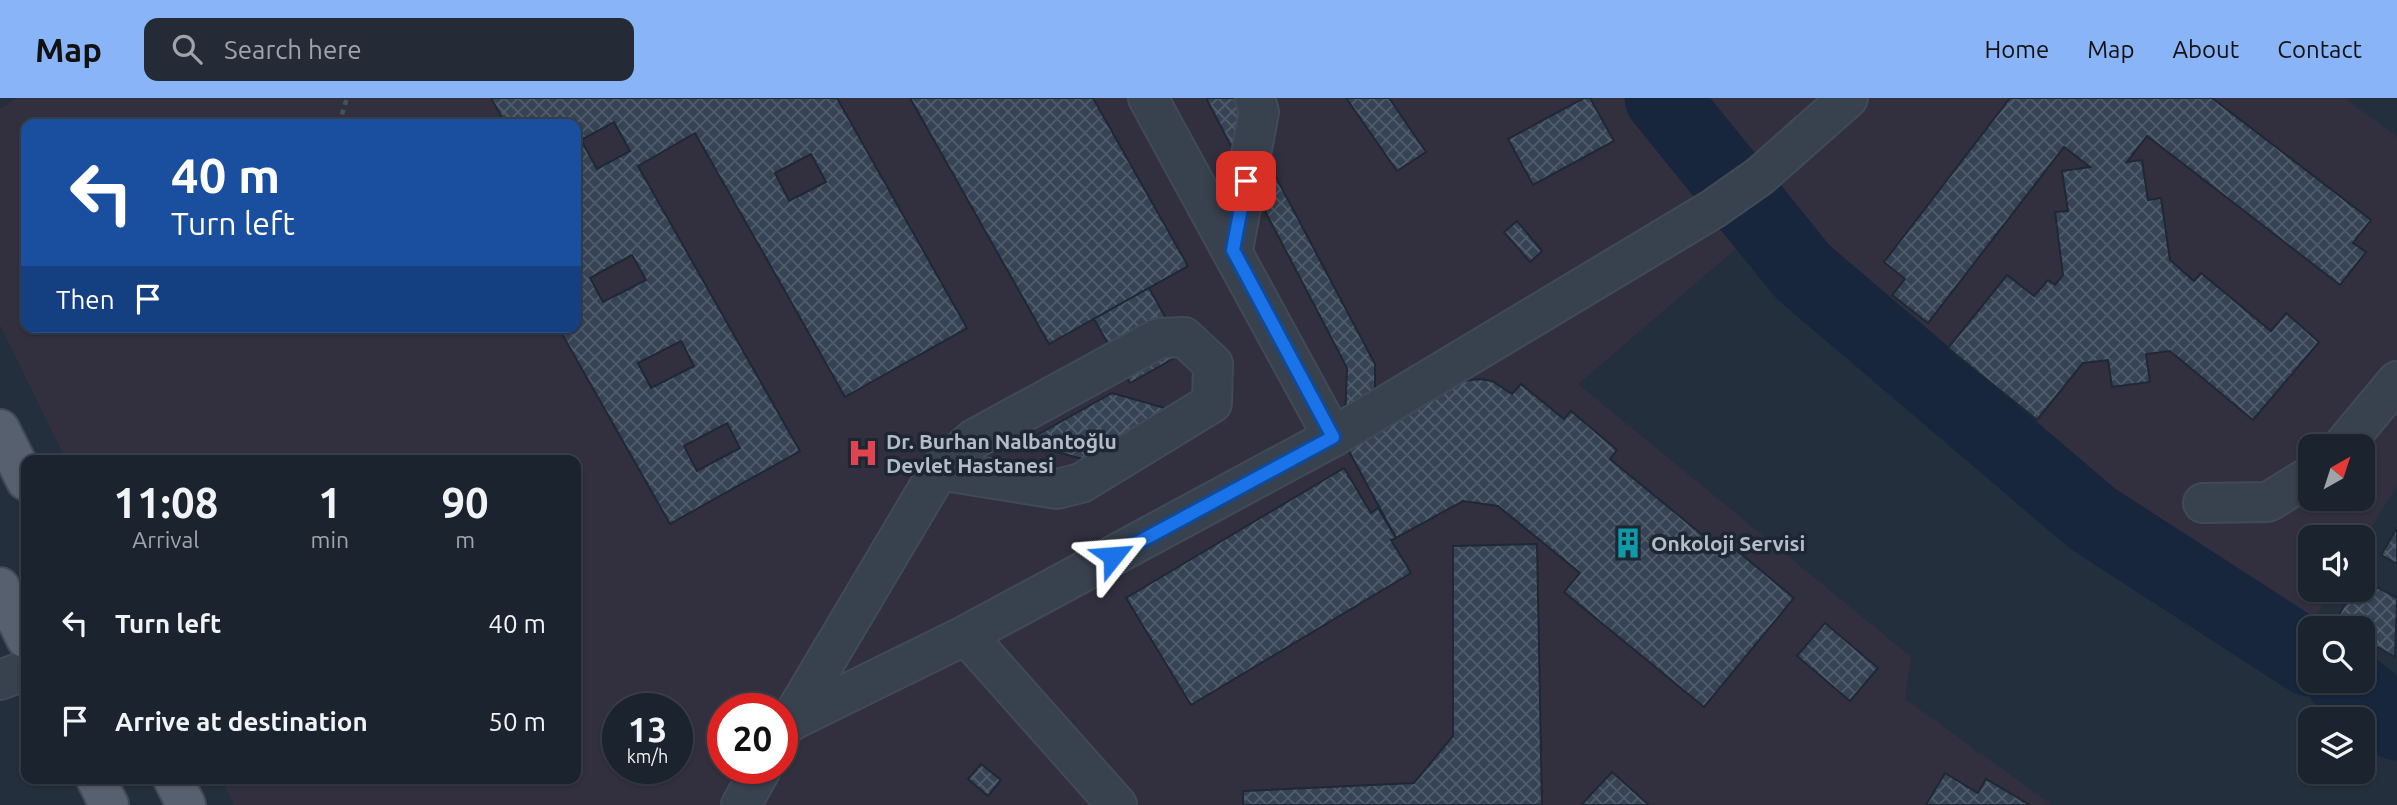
<!DOCTYPE html>
<meta charset="utf-8">
<style>
:root{--surface:#1b232e;--page:#242b36;--text:#f1f3f6;--muted:#a0a4aa;--line:#39404a;--accent:#8ab4f8}
body{margin:0;font-family:Ubuntu,sans-serif;background:var(--page);color:var(--text);height:100vh;display:flex;flex-direction:column;font-size:26px;white-space:nowrap}
*{box-sizing:border-box;margin:0}
p{font-size:23px;color:var(--muted)}
.icon{flex:none;width:38px;height:38px;fill:none;stroke:currentColor;stroke-width:2;stroke-linecap:round;stroke-linejoin:round}
.map{position:relative;flex:1;overflow:hidden}
.drawer{position:absolute;left:21px;top:357px;width:560px;height:329px;display:flex;flex-direction:column;background:var(--surface);border-radius:14px;box-shadow:0 2px 5px #0004,0 0 0 2px var(--line)}
.drawer>*{flex:none}
.banner{position:absolute;left:21px;top:21px;width:560px;height:214px;border-radius:14px;box-shadow:0 2px 5px #0004,0 0 0 2px var(--line);background:#1a4fa0;color:#fff;overflow:hidden}
.needle{width:46px;rotate:39deg}
.fabs{position:absolute;left:2298px;top:336px;display:grid;gap:14px}
.fabs a{display:grid;place-items:center;width:77px;height:77px;border-radius:14px;background:var(--surface);box-shadow:0 2px 5px #0004,0 0 0 2px var(--line);font-size:35px}
.speed{position:absolute;left:602px;top:595px;display:flex;gap:14px;font-size:35px;font-weight:700;text-align:center}
.speed>*{display:grid;place-content:center;width:91px;height:91px;border-radius:50%;background:var(--surface);box-shadow:0 2px 5px #0004,0 0 0 2px var(--line);line-height:1}
.speed small{font-size:18px;font-weight:400}
.speed .limit{border:10px solid #d22;background:#fff;color:#111}
.pin{position:absolute;display:grid;place-items:center;width:60px;height:60px;color:#fff;margin:-30px;border-radius:14px;box-shadow:0 4px 10px #0006}
.me{position:absolute;width:77px;margin:-38px;rotate:62deg;stroke-linejoin:round;filter:drop-shadow(0 0 5px #0008)}
.turn{display:flex;align-items:center;gap:24px;height:147px;padding:0 35px;font-size:32px}
.turn .icon{width:91px;height:91px;stroke-width:2.5}
.turn b{display:block;font-size:49px;line-height:60px}
.then{display:flex;align-items:center;height:66px;padding:0 35px;background:#0003;gap:14px;font-size:26px}
.eta{display:flex;justify-content:space-evenly;align-items:center;height:119px;text-align:center}
.eta b{font-size:42px;font-weight:600;line-height:49px}
ul{padding:0;list-style:none}
li{display:flex;align-items:center;gap:21px;height:98px;padding:0 35px}
li div{flex:1}
li b{display:block;font-size:26px}
li em{font-style:normal}
header{display:flex;align-items:center;gap:42px;box-sizing:border-box;height:98px;padding:0 35px;background:var(--accent);color:#111}
header strong{font-size:33px}
nav{display:flex;gap:38px;margin-inline-start:auto;font-size:24px}
.search{width:490px;height:63px;background:var(--page);display:flex;align-items:center;gap:18px;box-sizing:border-box;padding:0 24px;border-radius:14px;color:var(--muted);font-size:26px}
.map>svg:first-child{display:block}
.medical{fill:#32303f;fill-rule:evenodd}
.lines{fill:none;stroke-linecap:round;stroke-linejoin:round}
.river{stroke:#17263c;stroke-width:75}
.building{fill:url(#building-cross-hatch);stroke:#1f2835;stroke-width:2;fill-rule:evenodd}
.minor-casing{stroke:#414a57;stroke-width:42}
.major-casing{stroke:#414a57;stroke-width:42}
.path{stroke:#3f5557;stroke-width:4.5;stroke-dasharray:5 5;stroke-linecap:butt}
.minor{stroke:#38414e;stroke-width:38}
.major{stroke:#56606e;stroke-width:38}
.route-casing{stroke:#114b97;stroke-width:18}
.route{stroke:#1a73e8;stroke-width:12}
.labels{text-anchor:middle;dominant-baseline:central;stroke-width:7;stroke-linejoin:round;paint-order:stroke}
.poi-label{font-size:21px;font-weight:bold;fill:#b4bcc9;stroke:#1d2633;text-anchor:start}
</style>
<header>
<strong>Map</strong>
<div class="search"><svg class="icon" aria-label="search" viewBox="0 0 24 24"><circle cx="10" cy="10" r="6"/><path d="M15 15l6 6"/></svg>Search here</div>
<nav><a>Home</a><a>Map</a><a>About</a><a>Contact</a></nav>
</header>
<div class="map">
<svg width="2397" height="707" viewBox="0 0 2397 707">
<defs>
<pattern id="building-cross-hatch" width="8" height="8" patternUnits="userSpaceOnUse" patternTransform="scale(1.75)"><rect width="8" height="8" fill="#364354"/><path d="M0 0l8 8M0 8l8-8" fill="none" stroke="#515c6b"/></pattern>
</defs>
<rect width="100%" height="100%" fill="#242f3e"/>
<path class="medical" d="M17 0H2344L2397 39V388L2363 443 2362 439H2310V492H2332L2282 570 2090 439 1746 142 1578 286 1911 559 1905 601 2052 707H234L222 681H576V362H66L0 227V11ZM26 26H576V229H26ZM2310 348H2362V401H2310ZM618 611H677V670H618ZM723 611H782V670H723Z"/>
<g class="lines">
<g class="river">
<polyline points="1662,0 1803,174 2093,421 2310,561"/>
<polyline points="2344,583 2397,625"/>
</g>
</g>
<g class="building">
<path d="M491 0H837L967 230 845 299 695 35 638 68 800 353 670 426 558 229H576V26H506ZM614 24 630 53 597 71 581 42ZM811 56 826 84 789 103 775 75ZM632 157 646 182 603 204 590 180ZM681 243 694 268 651 290 638 265ZM727 325 740 350 697 373 684 348Z"/>
<polygon points="910,0 1093,0 1188,168 1049,246"/>
<polygon points="1206,0 1234,0 1375,266 1375,328 1344,344 1347,270"/>
<polygon points="1346,0 1389,0 1426,54 1397,73"/>
<polygon points="1584,0 1590,0 1614,43 1533,87 1508,41"/>
<polygon points="2010,0 2212,0 2371,122 2353,145 2366,154 2340,187 2147,38 2127,64 2142,62 2148,102 2161,100 2170,162 2194,183 2201,175 2271,233 2286,215 2319,244 2253,322 2170,253 2146,256 2150,284 2112,289 2108,262 2083,265 2037,322 1948,250 2007,177 2034,198 2048,182 2055,187 2063,177 2055,114 2068,113 2062,73 2090,69 2064,49 1928,225 1892,197 1905,181 1884,164"/>
<polygon points="1517,123 1542,153 1530,164 1504,134"/>
<polygon points="1149,190 1185,254 1130,285 1094,221"/>
<polygon points="1479,281 1492,283 1512,296 1521,286 1564,321 1571,313 1617,352 1610,361 1728,458 1734,450 1794,500 1704,609 1564,494 1580,475 1498,408 1463,403 1396,440 1344,344 1439,293 1440,297 1464,283"/>
<polygon points="1112,295 1172,312 1090,363 1023,345"/>
<polygon points="1344,370 1371,415 1378,410 1396,440 1391,442 1411,475 1191,607 1126,500"/>
<polygon points="2397,430 2397,466 2381,457"/>
<polygon points="1537,446 1542,707 1243,707 1243,693 1414,685 1453,638 1453,448"/>
<polygon points="2362,481 2397,500 2395,559 2362,540 2362,530 2345,530 2335,524 2353,492 2362,492"/>
<polygon points="1825,525 1878,570 1850,603 1797,558"/>
<polygon points="981,666 1001,682 988,698 968,681"/>
<polygon points="1612,674 1649,707 1581,707"/>
<polygon points="1945,675 1978,695 1986,681 2030,707 1926,707"/>
</g>
<g class="lines">
<g class="minor-casing">
<g id="minor">
<polyline points="1148,0 1333,339"/>
<polyline points="1233,152 1259,14 1255,0"/>
<polyline points="2343,348 2397,283"/>
<polyline points="2203,405 2268,404 2310,378"/>
<polyline points="966,537 1117,707"/>
<polyline points="0,582 26,572"/>
<polyline points="789,624 966,537 1333,339 1713,111 1760,78 1848,0"/>
<polyline points="789,625 939,372 974,341 1159,240 1184,239 1213,266 1212,305 1081,385 1057,391 939,372"/>
<polyline points="741,707 762,670"/>
</g>
</g>
<g class="major-casing">
<g id="major">
<polyline points="0,331 26,383"/>
<polyline points="0,489 26,541"/>
<polyline points="96,681 109,707"/>
<polyline points="173,681 186,707"/>
</g>
</g>
<polyline class="path" points="339,26 347,0"/>
<use href="#minor" class="minor"/>
<use href="#major" class="major"/>
</g>
<g class="lines">
<g class="route-casing">
<polyline id="route" points="1113,458 1333,339 1233,152 1246,83"/>
</g>
<use href="#route" class="route"/>
</g>
<defs>
<g id="hospital-bare" transform="scale(2.415)"><path d="M-5-5h3v3.5h4V-5h3V5h-3V1.5h-4V5h-3Z" fill="#e0444e" stroke="#1d2633" stroke-width="2.5" paint-order="stroke"/></g>
<g id="building-bare" transform="scale(2.415)"><path d="M-4-6H4V6H1V3H-1V6H-4ZM-2.5-4.3h1.7v1.8h-1.7ZM.8-4.3h1.7v1.8H.8ZM-2.5-1h1.7V.8h-1.7ZM.8-1h1.7V.8H.8Z" fill="#0f9aa8" stroke="#1d2633" stroke-width="2.5" paint-order="stroke"/></g>
</defs>
<g fill-rule="evenodd">
<use href="#hospital-bare" x="863" y="355"/>
<use href="#building-bare" x="1628" y="445"/>
</g>
<g class="labels">
<g class="poi-label">
<text x="886" y="343">Dr. Burhan Nalbantoğlu<tspan x="886" dy="24">Devlet Hastanesi</tspan></text>
<text x="1651" y="445">Onkoloji Servisi</text>
</g>
</g>
</svg>
<div class="fabs">
<a><svg class="needle" viewBox="-14 -14 28 28"><path d="M0-13l5 13h-10z" fill="#e53935"/><path d="M0 13l5-13h-10z" fill="#a0a4aa"/></svg></a>
<a><svg class="icon" aria-label="sound" viewBox="0 0 24 24"><path d="M4 9h4l5-4v14l-5-4H4zM17 9q2 3 0 6"/></svg></a>
<a><svg class="icon" aria-label="search" viewBox="0 0 24 24"><circle cx="10" cy="10" r="6"/><path d="M15 15l6 6"/></svg></a>
<a><svg class="icon" aria-label="layers" viewBox="0 0 24 24"><path d="M12 4l9 5-9 5-9-5zM3 14l9 5 9-5"/></svg></a>
</div>
<div class="speed"><div>13<small>km/h</small></div><div class="limit">20</div></div>
<div class="pin" style="left:1246px;top:83px;background:#d93025"><svg class="icon" aria-label="arrive" viewBox="0 0 24 24"><path d="M6 21V4h12l-3 4 3 4H6"/></svg></div>
<svg class="me" style="left:1113px;top:458px" viewBox="-20 -20 40 40"><path d="M0-17L14 15 0 8-14 15z" fill="#1a73e8" stroke="#fff" stroke-width="4"/></svg>
<div class="banner">
<div class="turn"><svg class="icon" aria-label="left" viewBox="0 0 24 24"><path d="M17 20v-9H6M10 6l-5 5 5 5"/></svg><div><b>40 m</b>Turn left</div></div>
<div class="then">Then<svg class="icon" aria-label="arrive" viewBox="0 0 24 24"><path d="M6 21V4h12l-3 4 3 4H6"/></svg></div>
</div>
<section class="drawer">
<div class="eta">
<div><b>11:08</b><p>Arrival</p></div>
<div><b>1</b><p>min</p></div>
<div><b>90</b><p>m</p></div>
</div>
<ul>
<li><svg class="icon" aria-label="left" viewBox="0 0 24 24"><path d="M17 20v-9H6M10 6l-5 5 5 5"/></svg><div><b>Turn left</b></div><em>40 m</em></li>
<li><svg class="icon" aria-label="arrive" viewBox="0 0 24 24"><path d="M6 21V4h12l-3 4 3 4H6"/></svg><div><b>Arrive at destination</b></div><em>50 m</em></li>
</ul>
</section>
</div>
